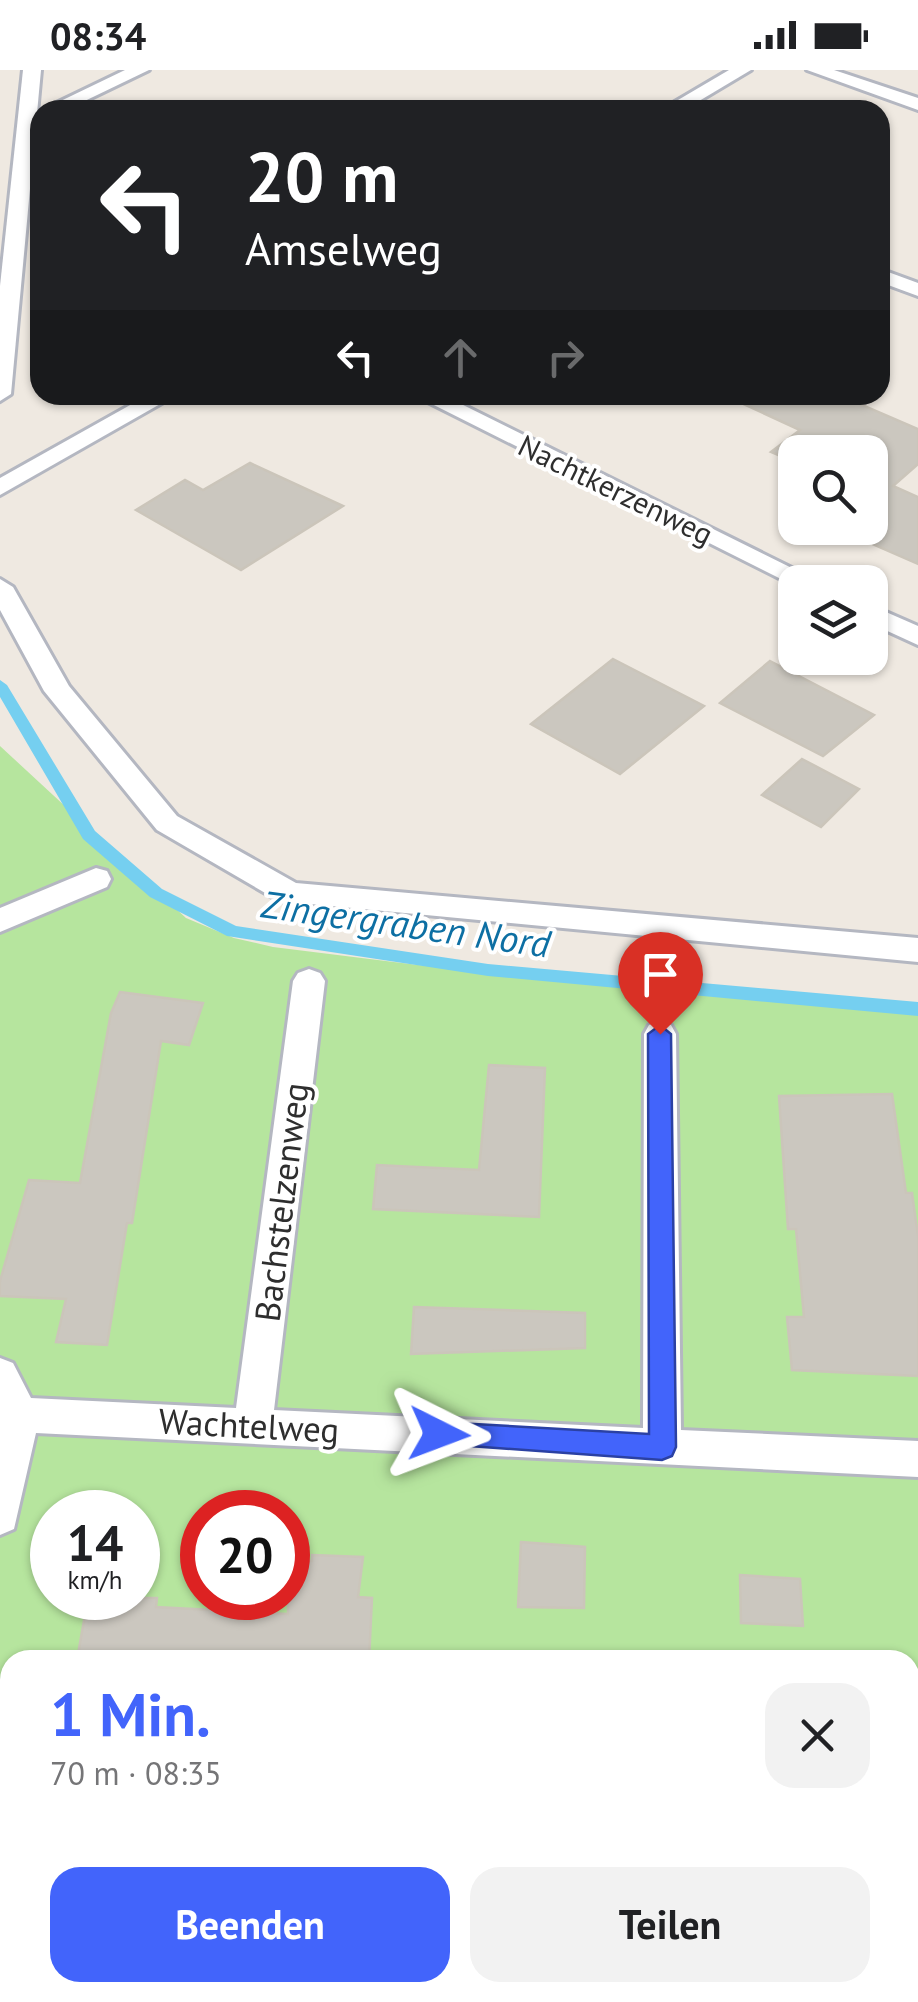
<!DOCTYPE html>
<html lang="de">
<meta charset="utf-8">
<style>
:root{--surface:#fff;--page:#f2f2f2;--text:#202124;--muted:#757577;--accent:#4264fb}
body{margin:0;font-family:"PT Sans",sans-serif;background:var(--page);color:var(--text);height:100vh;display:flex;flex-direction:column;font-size:38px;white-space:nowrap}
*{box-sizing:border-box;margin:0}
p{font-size:32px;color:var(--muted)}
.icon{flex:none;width:55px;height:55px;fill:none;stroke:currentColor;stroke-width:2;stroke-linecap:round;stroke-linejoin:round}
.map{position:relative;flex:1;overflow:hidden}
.side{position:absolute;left:0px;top:1580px;width:920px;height:352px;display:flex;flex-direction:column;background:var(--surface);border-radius:30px 30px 0 0;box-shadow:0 2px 8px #0004}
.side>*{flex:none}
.guide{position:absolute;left:30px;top:30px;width:860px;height:305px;border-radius:30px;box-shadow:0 2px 8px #0004;background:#202124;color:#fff;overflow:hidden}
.controls{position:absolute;left:778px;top:365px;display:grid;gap:20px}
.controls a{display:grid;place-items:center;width:110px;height:110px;border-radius:20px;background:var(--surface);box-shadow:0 2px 8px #0004;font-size:50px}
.speed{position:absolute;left:30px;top:1420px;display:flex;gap:20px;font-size:50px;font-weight:700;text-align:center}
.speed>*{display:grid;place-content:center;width:130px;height:130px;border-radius:50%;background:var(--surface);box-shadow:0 2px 8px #0004;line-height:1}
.speed small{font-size:25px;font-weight:400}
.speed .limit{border:15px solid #d22;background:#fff;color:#111}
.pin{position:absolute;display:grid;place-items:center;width:85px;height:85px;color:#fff;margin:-102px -42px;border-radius:50% 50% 50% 0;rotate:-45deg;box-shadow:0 0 10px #0007}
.pin .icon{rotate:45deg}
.me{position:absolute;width:110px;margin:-55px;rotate:93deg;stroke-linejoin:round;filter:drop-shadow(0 0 8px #0008)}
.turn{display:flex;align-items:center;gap:35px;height:210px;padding:0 50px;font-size:45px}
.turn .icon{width:130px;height:130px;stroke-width:2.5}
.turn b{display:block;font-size:70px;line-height:85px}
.lanes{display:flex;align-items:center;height:95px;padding:0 50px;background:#0003;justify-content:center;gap:50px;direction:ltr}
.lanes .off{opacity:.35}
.round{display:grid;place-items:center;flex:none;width:105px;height:105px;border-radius:30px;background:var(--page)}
.headline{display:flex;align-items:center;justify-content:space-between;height:170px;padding:0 50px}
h1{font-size:60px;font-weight:800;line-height:75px;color:var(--accent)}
.cta{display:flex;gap:20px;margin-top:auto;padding:20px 50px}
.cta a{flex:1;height:115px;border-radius:30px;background:var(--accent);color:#fff;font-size:40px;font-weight:800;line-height:115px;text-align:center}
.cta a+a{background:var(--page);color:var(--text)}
.status{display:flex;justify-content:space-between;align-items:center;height:70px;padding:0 50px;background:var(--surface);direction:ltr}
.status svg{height:28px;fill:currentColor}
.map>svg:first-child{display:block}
.green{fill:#b6e59e;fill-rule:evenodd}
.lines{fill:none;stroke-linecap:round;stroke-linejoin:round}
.stream{fill:#75cff0;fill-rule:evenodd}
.building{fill:#cbc7bf;stroke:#cbc5ba;stroke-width:2.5}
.lane-casing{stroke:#b4b7c1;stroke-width:6}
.lane{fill:#fff;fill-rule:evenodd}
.route{fill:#4264fb;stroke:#2b41a3;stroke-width:2.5}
.labels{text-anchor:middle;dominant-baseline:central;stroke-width:8;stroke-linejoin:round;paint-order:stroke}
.far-street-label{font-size:30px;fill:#2e2e2e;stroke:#fff}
.street-label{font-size:35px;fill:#2e2e2e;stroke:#fff}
.water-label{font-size:38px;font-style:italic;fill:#0d6fa3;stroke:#fff}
</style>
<div class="status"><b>08:34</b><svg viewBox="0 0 49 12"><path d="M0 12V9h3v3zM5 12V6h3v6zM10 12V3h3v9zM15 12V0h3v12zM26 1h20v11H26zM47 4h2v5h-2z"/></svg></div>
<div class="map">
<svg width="918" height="1932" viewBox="0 0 918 1932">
<rect width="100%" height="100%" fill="#efe9e1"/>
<path class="green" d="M0 676 186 848 234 868 273 877 418 895 918 940V1932H0ZM52 1442H138V1528H52ZM202 1442H288V1528H202ZM10 1590H910V1922H10Z"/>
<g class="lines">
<polygon class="stream" points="0,610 7,615 95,761 162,819 236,856 488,894 918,932 918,946 488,906 227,866 150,827 83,769 0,627"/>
</g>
<g class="building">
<polygon points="724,325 839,325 918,359 918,394 893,416 918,427 918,494 870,473 870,382 795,382 795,392 771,382 800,360"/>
<polygon points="250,393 343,436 241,500 136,440 185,410 203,420"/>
<polygon points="613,589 704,636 620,704 531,654"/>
<polygon points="770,591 874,645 823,686 720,633"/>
<polygon points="802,689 859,719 821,757 762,725"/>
<polygon points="120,922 203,933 189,975 161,971 132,1153 127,1153 107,1275 56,1272 66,1229 0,1226 0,1211 29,1110 80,1113 111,943"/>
<polygon points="489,995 545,998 539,1147 373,1139 377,1095 479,1100"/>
<polygon points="892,1024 906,1123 912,1123 918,1166 918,1306 792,1300 787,1247 804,1247 796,1159 788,1159 779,1026"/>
<polygon points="414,1237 585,1243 585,1278 411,1284"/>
<polygon points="521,1472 585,1477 584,1538 518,1537"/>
<polygon points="312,1485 363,1487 358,1527 372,1528 369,1590 77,1590 88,1528 157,1528 156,1537 288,1544 288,1489 312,1491"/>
<polygon points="740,1505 800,1509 803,1556 741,1553"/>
</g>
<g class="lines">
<g class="lane-casing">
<g id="lane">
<polygon points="23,0 41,0 11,324 0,331 0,216"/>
<polygon points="125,0 149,0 66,40 42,40"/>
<polygon points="729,0 751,0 684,40 661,40"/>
<polygon points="807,0 834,0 918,28 918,40"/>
<polygon points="880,199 918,213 918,226 880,212"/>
<polygon points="148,325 176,325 0,425 0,408"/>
<polygon points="414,325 443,325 820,512 795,512 795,516"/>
<polygon points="0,509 13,517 69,616 177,746 296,813 918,868 918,892 279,831 157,760 44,621 0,540"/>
<polygon points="870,535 918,556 918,575 870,553"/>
<polygon points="96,798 107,801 111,809 107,817 0,862 0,838"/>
<polygon points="309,899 320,903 325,911 274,1340 643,1358 644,964 649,955 660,951 671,955 676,964 681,1360 918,1371 918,1407 36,1363 14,1459 0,1465 0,1288 13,1293 31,1328 236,1338 293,911 298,903"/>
<polygon points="0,1729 10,1730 10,1774 0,1773"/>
<polygon points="665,1922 745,1922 748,1932 667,1932"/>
</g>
</g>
<use href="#lane" class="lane"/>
</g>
<polygon class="route" points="660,955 671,964 676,1377 672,1386 662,1390 429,1373 426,1364 429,1355 439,1352 649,1364 648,964"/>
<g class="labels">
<g class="far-street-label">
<text transform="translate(616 419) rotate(26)">Nachtkerzenweg</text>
</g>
<g class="street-label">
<text transform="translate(281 1132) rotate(-83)">Bachstelzenweg</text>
<text transform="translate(249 1355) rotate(3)">Wachtelweg</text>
</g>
<g class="water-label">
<text transform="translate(406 853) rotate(8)">Zingergraben Nord</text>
</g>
</g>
</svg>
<div class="controls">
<a><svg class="icon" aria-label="search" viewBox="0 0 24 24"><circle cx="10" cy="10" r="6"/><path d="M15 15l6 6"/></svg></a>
<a><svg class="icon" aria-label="layers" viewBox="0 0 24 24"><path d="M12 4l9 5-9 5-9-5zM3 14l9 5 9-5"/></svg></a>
</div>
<div class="speed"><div>14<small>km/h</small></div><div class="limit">20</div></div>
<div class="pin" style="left:660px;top:964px;background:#d93025"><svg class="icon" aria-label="arrive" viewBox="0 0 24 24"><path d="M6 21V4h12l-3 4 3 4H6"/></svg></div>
<svg class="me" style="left:439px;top:1364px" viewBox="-20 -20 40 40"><path d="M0-17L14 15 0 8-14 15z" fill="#4264fb" stroke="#fff" stroke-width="4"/></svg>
<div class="guide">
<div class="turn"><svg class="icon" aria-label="left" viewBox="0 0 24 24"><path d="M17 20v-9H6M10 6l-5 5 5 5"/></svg><div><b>20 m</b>Amselweg</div></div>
<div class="lanes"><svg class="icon" aria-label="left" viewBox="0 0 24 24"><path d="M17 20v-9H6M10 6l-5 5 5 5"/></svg><svg class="icon off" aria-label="ahead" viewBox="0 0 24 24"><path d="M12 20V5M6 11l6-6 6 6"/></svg><svg class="icon off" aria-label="right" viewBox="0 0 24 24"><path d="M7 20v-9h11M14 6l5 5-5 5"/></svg></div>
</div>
<section class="side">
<div class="headline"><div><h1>1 Min.</h1><p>70 m · 08:35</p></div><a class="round"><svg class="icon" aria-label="close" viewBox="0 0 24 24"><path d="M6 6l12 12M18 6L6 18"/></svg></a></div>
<div class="cta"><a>Beenden</a><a>Teilen</a></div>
</section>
</div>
